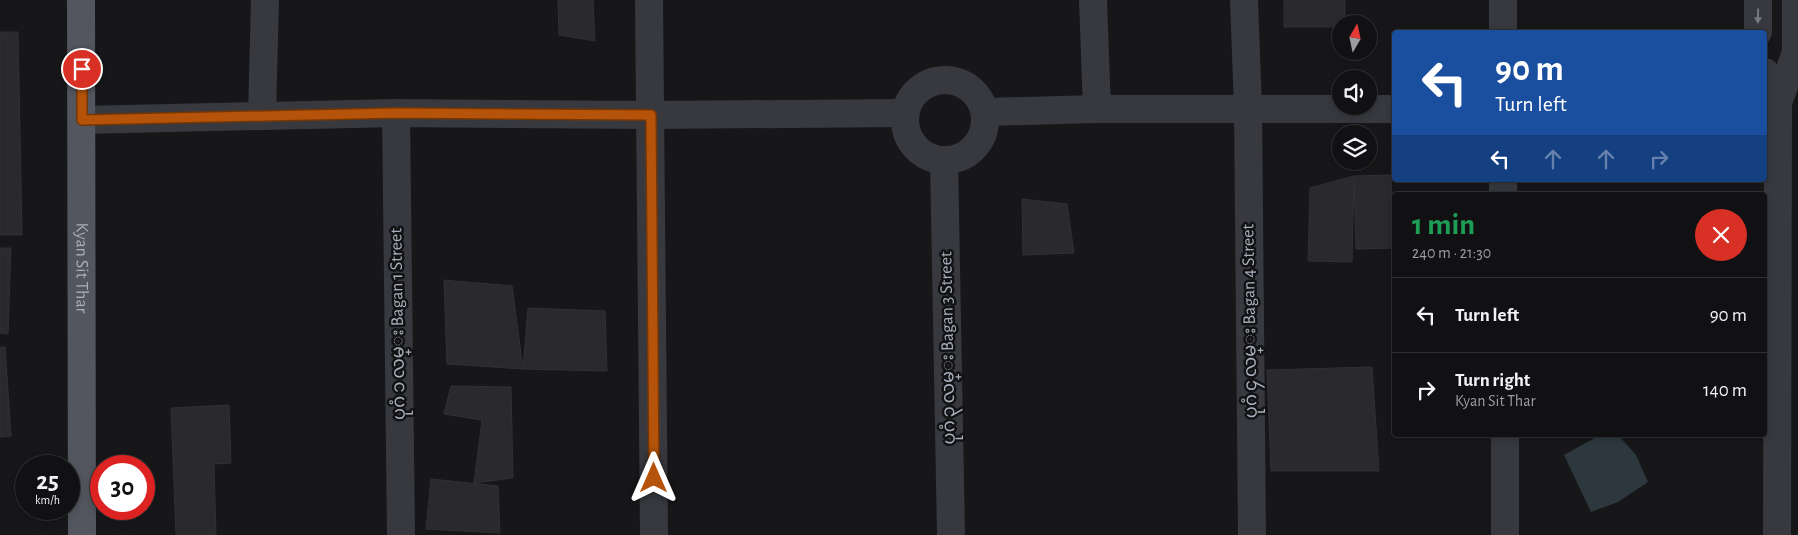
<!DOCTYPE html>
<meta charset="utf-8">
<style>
:root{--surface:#111113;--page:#1e1f21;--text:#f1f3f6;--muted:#9c9da0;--line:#303133}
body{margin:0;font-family:"Alegreya Sans","Noto Sans Myanmar",sans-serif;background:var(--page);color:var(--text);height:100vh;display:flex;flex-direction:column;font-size:19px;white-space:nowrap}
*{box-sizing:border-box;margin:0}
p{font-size:16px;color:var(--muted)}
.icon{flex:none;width:28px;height:28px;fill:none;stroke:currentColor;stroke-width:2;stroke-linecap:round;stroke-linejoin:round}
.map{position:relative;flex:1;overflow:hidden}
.sheet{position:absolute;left:1392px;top:192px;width:375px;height:245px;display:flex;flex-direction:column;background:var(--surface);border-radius:5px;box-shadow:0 2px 8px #0003,0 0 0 1px var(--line)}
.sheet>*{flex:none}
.top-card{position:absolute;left:1392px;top:30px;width:375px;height:152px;border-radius:5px;box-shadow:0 2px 8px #0003,0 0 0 1px var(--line);background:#1a4fa0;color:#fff;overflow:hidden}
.needle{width:32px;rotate:9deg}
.fabs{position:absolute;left:1332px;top:15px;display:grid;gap:10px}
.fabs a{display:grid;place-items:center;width:45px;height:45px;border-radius:50%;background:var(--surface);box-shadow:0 2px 8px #0003,0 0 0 1px var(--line);font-size:25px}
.speed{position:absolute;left:15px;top:455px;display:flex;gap:10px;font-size:25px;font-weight:700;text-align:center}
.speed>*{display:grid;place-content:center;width:65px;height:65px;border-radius:50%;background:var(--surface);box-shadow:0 2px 8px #0003,0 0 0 1px var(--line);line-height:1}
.speed small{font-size:12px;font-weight:400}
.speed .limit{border:8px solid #d22;background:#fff;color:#111}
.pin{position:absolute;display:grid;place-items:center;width:42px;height:42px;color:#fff;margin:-21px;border:2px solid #fff;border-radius:50%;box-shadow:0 1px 5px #0007}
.me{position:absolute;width:55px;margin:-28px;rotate:0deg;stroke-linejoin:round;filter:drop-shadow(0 0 4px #0008)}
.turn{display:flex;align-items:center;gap:18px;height:105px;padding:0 20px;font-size:22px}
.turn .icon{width:65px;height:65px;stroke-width:2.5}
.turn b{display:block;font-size:35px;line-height:42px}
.lanes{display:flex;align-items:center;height:48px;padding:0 20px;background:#0003;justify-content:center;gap:25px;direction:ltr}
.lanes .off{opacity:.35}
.round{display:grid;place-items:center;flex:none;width:52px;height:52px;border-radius:26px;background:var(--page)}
.summary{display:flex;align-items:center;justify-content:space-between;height:85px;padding:0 20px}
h1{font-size:30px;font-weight:600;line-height:38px;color:#1e9e55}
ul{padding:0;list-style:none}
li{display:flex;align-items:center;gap:15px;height:75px;padding:0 20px;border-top:1px solid var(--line)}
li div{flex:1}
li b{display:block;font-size:19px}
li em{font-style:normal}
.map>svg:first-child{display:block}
.water{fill:#2c383e}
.building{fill:#2a2a2d;stroke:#313135}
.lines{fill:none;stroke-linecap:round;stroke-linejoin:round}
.minor{stroke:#37393e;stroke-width:28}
.major{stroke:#53565e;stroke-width:28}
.oneway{fill:#757a82}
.route-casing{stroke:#753606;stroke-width:12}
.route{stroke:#b45309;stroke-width:9}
.labels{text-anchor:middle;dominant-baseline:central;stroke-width:5;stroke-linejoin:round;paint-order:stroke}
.street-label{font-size:18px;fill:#a8afba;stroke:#121214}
</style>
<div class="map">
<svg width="1798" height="535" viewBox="0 0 1798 535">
<rect width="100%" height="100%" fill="#171719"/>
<polygon class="water" points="1600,435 1618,435 1636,455 1648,482 1618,502 1591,512 1564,455"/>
<g class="building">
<polygon points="558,0 593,0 595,41 559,35"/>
<polygon points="1284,0 1345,0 1345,24 1341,24 1341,27 1284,27"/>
<polygon points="0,32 18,32 22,235 0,235"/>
<polygon points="1391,175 1393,248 1356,249 1354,176"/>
<polygon points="1354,176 1352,262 1308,261 1310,188"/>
<polygon points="1022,199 1067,204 1074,253 1023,255"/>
<polygon points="0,248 11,248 8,334 0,333"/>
<polygon points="444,280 512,286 523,369 447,364"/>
<polygon points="528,308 605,311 607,371 523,369"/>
<polygon points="0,347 5,347 11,436 0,437"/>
<polygon points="1372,367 1379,471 1271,471 1267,370"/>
<polygon points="451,386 511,387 513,478 474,483 482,420 444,414"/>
<polygon points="229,405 231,463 214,464 216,535 176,535 171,408"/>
<polygon points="431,479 498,486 500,533 426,529"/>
</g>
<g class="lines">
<g class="minor">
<polyline points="649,0 654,535"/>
<polyline points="1093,0 1097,109"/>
<polyline points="1244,0 1248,108 1252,535"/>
<polyline points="1503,32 1503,0"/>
<polyline points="1758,32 1758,0"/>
<polyline points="1765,72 1778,103"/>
<circle cx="945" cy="120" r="40"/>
<polyline points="985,112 1097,109 1395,109"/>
<polyline points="396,113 401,535"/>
<polyline points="262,116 265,0"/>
<polyline points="82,120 396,113 651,115 905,113"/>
<polyline points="944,160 951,535"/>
<polyline points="1503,180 1503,195"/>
<polyline points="1505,435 1505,535"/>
<polyline points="1777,535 1778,103 1796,52 1796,0"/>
</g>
<path class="major" id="s1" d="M81 0 82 535"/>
</g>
<defs><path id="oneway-solid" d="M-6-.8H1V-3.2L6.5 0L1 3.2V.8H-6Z" transform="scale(1.25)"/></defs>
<use class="oneway" href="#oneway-solid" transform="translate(1758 16) rotate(91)"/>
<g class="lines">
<g class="route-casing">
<polyline id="route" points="82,69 82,120 396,113 651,115 654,478"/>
</g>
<use href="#route" class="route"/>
</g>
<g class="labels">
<g class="street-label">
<text stroke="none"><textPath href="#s1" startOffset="268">Kyan Sit Thar</textPath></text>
<text transform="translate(1250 321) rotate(-91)">ပုဂံ ၄ လမ္း Bagan 4 Street</text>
<text transform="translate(398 324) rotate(-91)">ပုဂံ ၁ လမ္း Bagan 1 Street</text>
<text transform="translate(948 348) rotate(-91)">ပုဂံ ၃ လမ္း Bagan 3 Street</text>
</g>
</g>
</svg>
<div class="fabs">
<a><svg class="needle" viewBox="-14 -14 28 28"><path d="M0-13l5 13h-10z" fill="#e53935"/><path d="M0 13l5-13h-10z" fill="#9c9da0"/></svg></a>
<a><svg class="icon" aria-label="sound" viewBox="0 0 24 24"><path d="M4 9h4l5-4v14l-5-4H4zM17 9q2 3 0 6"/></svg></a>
<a><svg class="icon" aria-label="layers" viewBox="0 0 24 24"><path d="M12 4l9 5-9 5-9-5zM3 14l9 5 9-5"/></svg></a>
</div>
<div class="speed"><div>25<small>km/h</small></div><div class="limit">30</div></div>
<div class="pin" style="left:82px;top:69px;background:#d93025"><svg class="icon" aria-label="arrive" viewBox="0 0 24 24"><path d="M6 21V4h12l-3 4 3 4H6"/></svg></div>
<svg class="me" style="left:654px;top:478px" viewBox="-20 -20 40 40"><path d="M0-17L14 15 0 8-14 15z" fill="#b45309" stroke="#fff" stroke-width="4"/></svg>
<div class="top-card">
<div class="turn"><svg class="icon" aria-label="left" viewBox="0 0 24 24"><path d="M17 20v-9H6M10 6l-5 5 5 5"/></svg><div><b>90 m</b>Turn left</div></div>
<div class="lanes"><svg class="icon" aria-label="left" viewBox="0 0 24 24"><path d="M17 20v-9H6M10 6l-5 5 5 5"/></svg><svg class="icon off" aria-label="ahead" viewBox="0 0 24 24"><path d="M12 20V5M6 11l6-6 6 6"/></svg><svg class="icon off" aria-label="ahead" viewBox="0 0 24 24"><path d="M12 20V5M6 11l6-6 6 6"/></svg><svg class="icon off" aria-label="right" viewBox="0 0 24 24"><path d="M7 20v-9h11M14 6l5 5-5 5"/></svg></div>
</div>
<section class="sheet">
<div class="summary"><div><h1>1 min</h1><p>240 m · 21:30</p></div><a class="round" style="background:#d93025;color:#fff"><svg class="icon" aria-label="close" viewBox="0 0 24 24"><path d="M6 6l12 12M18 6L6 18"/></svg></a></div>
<ul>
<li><svg class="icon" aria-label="left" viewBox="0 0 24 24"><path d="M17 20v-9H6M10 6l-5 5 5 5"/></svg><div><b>Turn left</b></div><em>90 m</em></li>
<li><svg class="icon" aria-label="right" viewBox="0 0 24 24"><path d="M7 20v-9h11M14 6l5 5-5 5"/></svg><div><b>Turn right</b><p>Kyan Sit Thar</p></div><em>140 m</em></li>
</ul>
</section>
</div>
